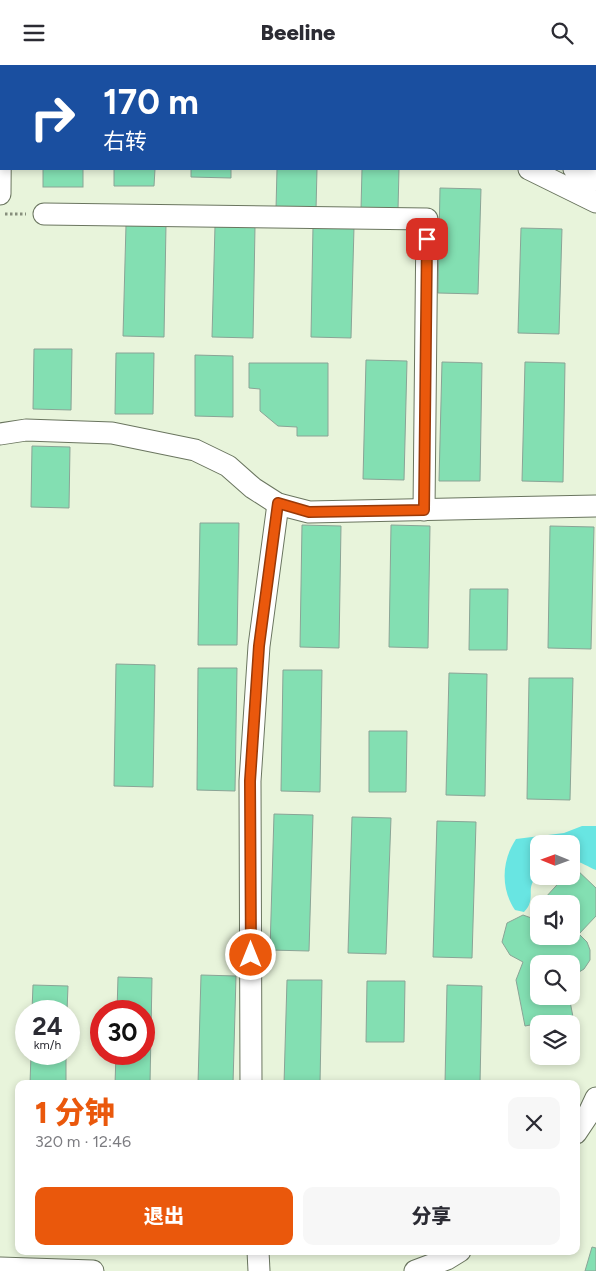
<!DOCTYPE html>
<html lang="zh">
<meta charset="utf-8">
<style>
:root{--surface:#fff;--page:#f7f7f7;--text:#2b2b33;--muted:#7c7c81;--accent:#ea580c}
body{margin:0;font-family:Figtree,"Noto Sans SC",sans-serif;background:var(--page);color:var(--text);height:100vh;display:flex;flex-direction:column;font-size:19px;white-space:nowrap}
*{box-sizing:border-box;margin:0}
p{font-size:16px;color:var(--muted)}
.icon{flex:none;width:28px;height:28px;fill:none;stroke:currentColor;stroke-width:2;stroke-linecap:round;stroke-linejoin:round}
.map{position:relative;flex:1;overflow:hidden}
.side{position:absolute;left:15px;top:1015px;width:565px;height:175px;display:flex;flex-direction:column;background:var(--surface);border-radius:10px;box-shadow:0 2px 8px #0003}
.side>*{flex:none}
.guide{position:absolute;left:0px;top:0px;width:596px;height:105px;box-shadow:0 2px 8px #0003;background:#1a4fa0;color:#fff;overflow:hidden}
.needle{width:32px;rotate:271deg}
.buttons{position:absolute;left:530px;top:770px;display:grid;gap:10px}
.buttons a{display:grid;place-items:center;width:50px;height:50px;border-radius:10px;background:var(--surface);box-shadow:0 2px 8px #0003;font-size:25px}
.speed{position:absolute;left:15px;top:935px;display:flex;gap:10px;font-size:25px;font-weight:700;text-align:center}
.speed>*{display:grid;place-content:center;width:65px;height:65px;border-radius:50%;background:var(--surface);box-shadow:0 2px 8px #0003;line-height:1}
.speed small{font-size:12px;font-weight:400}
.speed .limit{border:8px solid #d22;background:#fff;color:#111}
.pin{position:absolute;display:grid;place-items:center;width:42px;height:42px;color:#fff;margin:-21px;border-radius:10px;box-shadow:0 2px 8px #0006}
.me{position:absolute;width:55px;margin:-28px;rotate:0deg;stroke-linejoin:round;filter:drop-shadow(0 0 4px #0008)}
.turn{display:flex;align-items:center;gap:18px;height:105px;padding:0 20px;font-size:22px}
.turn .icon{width:65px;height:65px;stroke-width:2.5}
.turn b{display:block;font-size:35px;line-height:42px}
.round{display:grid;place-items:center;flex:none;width:52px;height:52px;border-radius:10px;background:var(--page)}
.summary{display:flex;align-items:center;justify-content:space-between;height:85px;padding:0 20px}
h1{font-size:30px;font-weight:800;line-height:38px;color:var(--accent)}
.button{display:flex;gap:10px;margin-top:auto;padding:10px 20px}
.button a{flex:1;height:58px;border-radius:10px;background:var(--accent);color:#fff;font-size:20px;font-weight:800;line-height:58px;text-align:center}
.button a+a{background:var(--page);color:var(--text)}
header{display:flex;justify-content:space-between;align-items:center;height:65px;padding:0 20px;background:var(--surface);font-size:22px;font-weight:800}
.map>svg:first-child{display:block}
.water{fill:#68e5e2}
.building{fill:#83dfb2;stroke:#8aa496}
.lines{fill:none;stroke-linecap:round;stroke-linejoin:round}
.minor-casing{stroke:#6a755f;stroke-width:23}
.path{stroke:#868e7c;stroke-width:3;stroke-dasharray:2.5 2.5;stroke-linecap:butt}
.minor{stroke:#fff;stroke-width:21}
.route-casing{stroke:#983908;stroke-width:12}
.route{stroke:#ea580c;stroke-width:9}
</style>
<header><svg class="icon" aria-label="menu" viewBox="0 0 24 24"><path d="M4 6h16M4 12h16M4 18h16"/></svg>Beeline<svg class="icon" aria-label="search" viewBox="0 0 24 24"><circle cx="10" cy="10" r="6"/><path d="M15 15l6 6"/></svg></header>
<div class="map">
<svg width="596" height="1206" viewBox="0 0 596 1206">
<rect width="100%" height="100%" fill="#e8f4db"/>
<path class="water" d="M582 761H596V805C587 802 582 796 571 796V779H539V811C523 821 538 833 524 847L515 845C500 823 502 795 516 774L564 768Z"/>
<g class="building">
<rect x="44" y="0" width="40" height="1"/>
<rect x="115" y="0" width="41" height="1"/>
<rect x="509" y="0" width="49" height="1"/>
<rect x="43" y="104" width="40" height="18"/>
<polygon points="114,104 155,104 154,121 114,121"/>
<polygon points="191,104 231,104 231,113 191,112"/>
<polygon points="277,104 317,104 316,145 276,144"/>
<polygon points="362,104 399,104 398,145 361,144"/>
<polygon points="440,123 481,124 478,229 438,228"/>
<polygon points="126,160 166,160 164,272 123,271"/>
<polygon points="215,161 255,162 253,273 212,272"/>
<polygon points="313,161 354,162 351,273 311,272"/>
<polygon points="521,163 562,164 559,269 518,268"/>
<polygon points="34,284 72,284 71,345 33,344"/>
<polygon points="116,288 154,288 153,349 115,349"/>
<polygon points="195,290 233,291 233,352 195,351"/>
<polygon points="366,295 407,296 404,415 363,414"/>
<polygon points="442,297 482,298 480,416 439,416"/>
<polygon points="525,297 565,298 563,417 522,416"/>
<polygon points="249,298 328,298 328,371 297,371 297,362 278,361 260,346 260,324 249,323"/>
<polygon points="32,381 70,382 69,443 31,442"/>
<polygon points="200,458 239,458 237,580 198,580"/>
<polygon points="302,460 341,461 339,583 300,582"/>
<polygon points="391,460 430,461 428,583 389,582"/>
<polygon points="550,461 594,462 591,584 548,583"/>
<polygon points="470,524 508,524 507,585 469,585"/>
<polygon points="116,599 155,600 153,722 114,721"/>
<polygon points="198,603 237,603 235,726 197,725"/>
<polygon points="283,605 322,605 320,727 281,726"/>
<polygon points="449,608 487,609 485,731 446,730"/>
<polygon points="529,613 573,613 570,735 527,734"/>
<polygon points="369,666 407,666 406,727 369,727"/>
<polygon points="274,749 313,750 309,886 270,885"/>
<polygon points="352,752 391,753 386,889 348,888"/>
<polygon points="437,756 476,757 472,893 433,892"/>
<polygon points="574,802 596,823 596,851 579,869 587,877 590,885 590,895 584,904 571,912 571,899 539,899 539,931 569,931 573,952 525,961 516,915 523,897 510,890 502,877 507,858 523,850 537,855 539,849 539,871 571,871 571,839 542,839 545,833 565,811 571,811 571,805"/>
<polygon points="201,910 236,911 233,1019 198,1019"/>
<polygon points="118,912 152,913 150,1019 115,1019 116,989 144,989 144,946 117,946"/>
<polygon points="287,915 322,915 320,1019 284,1019"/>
<polygon points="367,916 405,916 404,977 366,977"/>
<polygon points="33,920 68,921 67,946 32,946"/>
<polygon points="447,920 482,921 480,1019 445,1019"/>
<polygon points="31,989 66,989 66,1019 30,1019"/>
<polygon points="592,1182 596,1183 596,1206 585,1206"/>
</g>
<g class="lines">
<g class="minor-casing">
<g id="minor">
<polyline points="318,0 321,1"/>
<polyline points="361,0 363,1"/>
<polyline points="529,104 596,137"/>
<polyline points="574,104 596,115"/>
<polyline points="0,129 1,3"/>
<polyline points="44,149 427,154 424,445"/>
<polyline points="0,369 26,365 112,368 195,385 228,401 253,423 278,439 309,447 596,441"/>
<polyline points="251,1019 250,716 259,581 278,439"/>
<polyline points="576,1068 588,1050 596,1033"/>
<polyline points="258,1186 259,1206"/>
<polyline points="0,1203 93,1206"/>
<polyline points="415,1206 447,1194 460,1186"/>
</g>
</g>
<polyline class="path" points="5,149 26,149"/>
<use href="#minor" class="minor"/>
</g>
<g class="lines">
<g class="route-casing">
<polyline id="route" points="251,890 250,716 259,581 278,438 309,447 424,445 427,174"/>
</g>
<use href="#route" class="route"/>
</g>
</svg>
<div class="buttons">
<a><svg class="needle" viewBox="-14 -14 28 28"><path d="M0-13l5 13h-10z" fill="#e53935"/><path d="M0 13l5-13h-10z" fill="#7c7c81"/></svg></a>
<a><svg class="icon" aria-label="sound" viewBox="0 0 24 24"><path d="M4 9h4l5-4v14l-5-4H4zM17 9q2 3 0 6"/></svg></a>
<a><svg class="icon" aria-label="search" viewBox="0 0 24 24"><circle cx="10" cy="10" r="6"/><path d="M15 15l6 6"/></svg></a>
<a><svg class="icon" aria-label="layers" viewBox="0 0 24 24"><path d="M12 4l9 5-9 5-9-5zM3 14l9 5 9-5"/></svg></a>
</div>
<div class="speed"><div>24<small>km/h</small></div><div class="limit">30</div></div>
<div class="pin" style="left:427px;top:174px;background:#d93025"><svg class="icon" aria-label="arrive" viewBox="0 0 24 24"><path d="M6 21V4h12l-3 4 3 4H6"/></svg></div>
<svg class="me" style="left:251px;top:890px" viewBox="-20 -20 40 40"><circle r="17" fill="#ea580c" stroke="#fff" stroke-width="3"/><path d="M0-11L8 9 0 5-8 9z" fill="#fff"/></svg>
<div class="guide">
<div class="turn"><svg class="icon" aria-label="right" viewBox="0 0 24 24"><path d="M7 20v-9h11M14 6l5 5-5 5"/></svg><div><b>170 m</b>右转</div></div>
</div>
<section class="side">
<div class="summary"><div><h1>1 分钟</h1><p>320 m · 12:46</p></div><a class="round"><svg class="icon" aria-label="close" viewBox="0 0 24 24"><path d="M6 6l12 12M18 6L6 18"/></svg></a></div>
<div class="button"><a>退出</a><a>分享</a></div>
</section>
</div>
